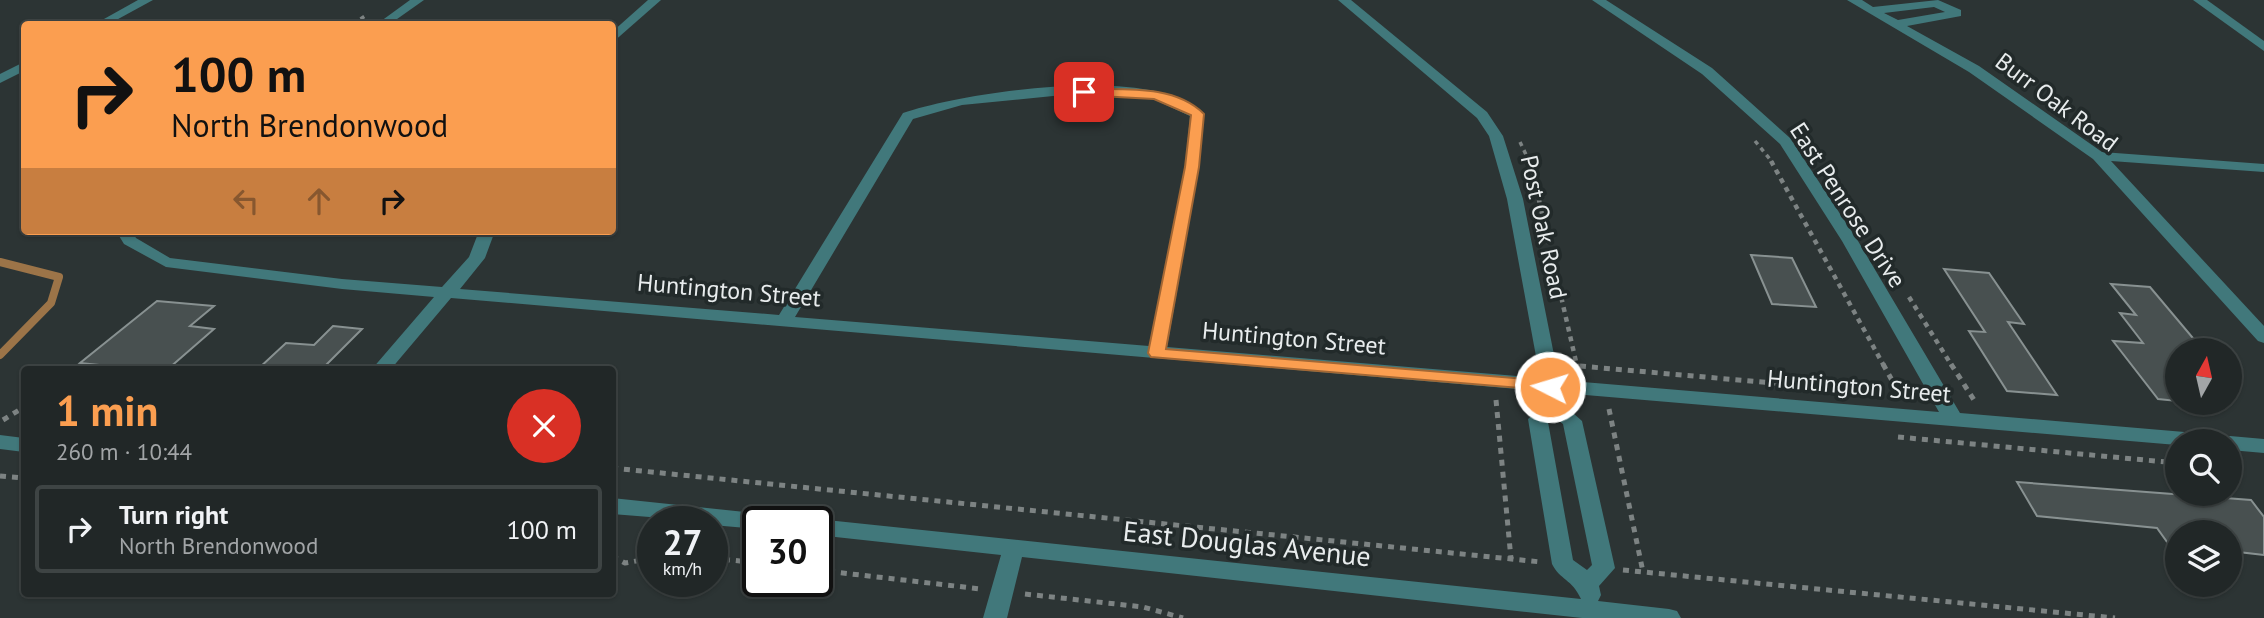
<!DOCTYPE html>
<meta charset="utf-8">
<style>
:root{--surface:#212727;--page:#2d3333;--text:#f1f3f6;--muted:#a2a5a7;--line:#3e4444;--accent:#fb9e50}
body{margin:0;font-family:"PT Sans",sans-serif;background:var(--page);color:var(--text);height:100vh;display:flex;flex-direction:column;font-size:26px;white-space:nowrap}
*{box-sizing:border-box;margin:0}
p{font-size:23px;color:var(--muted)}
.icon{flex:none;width:38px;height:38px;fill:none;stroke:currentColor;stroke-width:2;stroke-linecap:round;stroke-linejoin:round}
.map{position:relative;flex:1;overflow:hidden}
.sheet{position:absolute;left:21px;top:366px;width:595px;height:231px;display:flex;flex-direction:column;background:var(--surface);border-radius:7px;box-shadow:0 2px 5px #0004,0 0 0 2px var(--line)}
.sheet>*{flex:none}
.top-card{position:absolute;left:21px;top:21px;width:595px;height:214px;border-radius:7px;box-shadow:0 2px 5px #0004,0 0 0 2px var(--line);background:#fb9e50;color:#111;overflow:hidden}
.needle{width:46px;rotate:8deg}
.controls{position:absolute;left:2165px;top:338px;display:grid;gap:14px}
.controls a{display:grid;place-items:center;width:77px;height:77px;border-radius:50%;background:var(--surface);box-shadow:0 2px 5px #0004,0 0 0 2px var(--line);font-size:35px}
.speed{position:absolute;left:637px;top:506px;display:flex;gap:14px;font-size:35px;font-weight:700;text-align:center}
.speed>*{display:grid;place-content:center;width:91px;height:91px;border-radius:50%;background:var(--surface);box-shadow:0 2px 5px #0004,0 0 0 2px var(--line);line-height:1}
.speed small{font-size:18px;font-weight:400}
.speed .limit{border:4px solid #111;border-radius:10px;background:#fff;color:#111}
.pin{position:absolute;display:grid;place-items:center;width:60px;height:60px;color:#fff;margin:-30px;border-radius:14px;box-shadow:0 4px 10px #0006}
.me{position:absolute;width:77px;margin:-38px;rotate:275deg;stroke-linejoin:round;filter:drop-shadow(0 0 5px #0008)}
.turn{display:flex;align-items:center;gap:24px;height:147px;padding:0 35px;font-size:32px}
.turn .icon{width:91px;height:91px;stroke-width:2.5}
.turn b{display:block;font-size:49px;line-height:60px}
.lanes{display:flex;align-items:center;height:66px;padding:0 35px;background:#0003;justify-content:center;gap:35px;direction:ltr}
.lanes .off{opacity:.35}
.round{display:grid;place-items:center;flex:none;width:74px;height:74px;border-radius:37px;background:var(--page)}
.headline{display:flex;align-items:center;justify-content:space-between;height:119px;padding:0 35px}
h1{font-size:42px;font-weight:700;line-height:52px;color:var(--accent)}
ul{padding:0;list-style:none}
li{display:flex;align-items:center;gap:21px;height:88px;margin:0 14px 10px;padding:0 21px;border:4px solid var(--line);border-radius:7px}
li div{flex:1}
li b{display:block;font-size:26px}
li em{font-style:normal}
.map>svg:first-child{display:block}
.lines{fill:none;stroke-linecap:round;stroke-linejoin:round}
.stream{stroke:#9c7448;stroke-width:8}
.building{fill:#485050;stroke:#889191;stroke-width:2}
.path-far2{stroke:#7d8383;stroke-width:3.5;stroke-dasharray:4.5 4.5;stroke-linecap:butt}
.path-far1{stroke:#7d8383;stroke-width:4.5;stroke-dasharray:5 5;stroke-linecap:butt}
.path{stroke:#7d8383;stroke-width:5;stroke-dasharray:6 6;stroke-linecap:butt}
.minor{fill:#41787b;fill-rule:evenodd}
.route{fill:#fb9e50;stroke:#a36734;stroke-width:2}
.labels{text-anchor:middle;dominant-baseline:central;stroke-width:7;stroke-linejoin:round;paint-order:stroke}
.street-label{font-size:24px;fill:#e8eced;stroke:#222a2a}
.near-street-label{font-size:28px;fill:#e8eced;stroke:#222a2a}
</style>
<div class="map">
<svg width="2264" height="618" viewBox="0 0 2264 618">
<rect width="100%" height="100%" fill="#2c3434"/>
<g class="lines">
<polyline class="stream" points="0,262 59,277 51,303 0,355"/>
</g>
<g class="building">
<polygon points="1751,255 1792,258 1816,307 1772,304"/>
<polygon points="1944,269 1989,273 2024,324 2008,322 2057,395 2007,391 1969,331 1985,332"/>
<polygon points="2111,284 2150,287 2203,350 2177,350 2177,401 2158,399 2113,341 2143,343 2120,313 2136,315"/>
<polygon points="157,301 214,306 190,326 214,329 168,369 105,369 109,366 80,363"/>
<polygon points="333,326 362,329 322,369 258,369 286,343 314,345"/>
<polygon points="2017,482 2251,500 2264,517 2264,555 2230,551 2230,532 2177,532 2177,556 2157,528 2037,516"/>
</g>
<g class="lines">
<g class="path-far2">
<polyline points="353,24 368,14"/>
<polyline points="1755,141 1773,163"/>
<polyline points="1809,141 1820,156"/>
<polyline points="1520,142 1530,163"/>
</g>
<g class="path-far1">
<polyline points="1530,161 1577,366"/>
<polyline points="1771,161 1884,366"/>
<polyline points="1909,297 1952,366"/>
<polyline points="1568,365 1575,366"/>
</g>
<g class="path">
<polyline points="1577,364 1578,370"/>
<polyline points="1883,364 1899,393"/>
<polyline points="1951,364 1974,400"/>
<polyline points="1568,365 1807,386"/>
<polyline points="1496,400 1511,559"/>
<polyline points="1609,409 1643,572"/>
<polyline points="3,420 24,407"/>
<polyline points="1898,437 2177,463"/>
<polyline points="612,468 1541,562"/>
<polyline points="0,476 24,478"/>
<polyline points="612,556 625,563 653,558"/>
<polyline points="712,558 758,563"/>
<polyline points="817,570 981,589"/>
<polyline points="1623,570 2115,618"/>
<polyline points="1025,594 1143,607 1183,618"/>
</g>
<g class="minor">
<polygon points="138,0 153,0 109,24 95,24"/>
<polygon points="410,0 424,0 390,24 377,24"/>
<polygon points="648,0 661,0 612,43 612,32"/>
<path d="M1338 0H1351L1487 112 1503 136 1523 199 1559 380 1939 412 1842 241 1780 144 1702 74 1592 0H1606L1712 68 1790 138 1858 241 1960 413 2208 434 2215 436 2218 441H2177V445L1562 393 1564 405 1582 421 1615 568 1599 586 1601 595 1598 601 1669 609 1677 611 1681 618H1582L1022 557 1007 618H983L1001 555 817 535V522L809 521 817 519 1581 599C1572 579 1560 580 1552 564L1528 419 1545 405 1542 391 451 298 391 369H372L434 297 342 289 166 267 124 244 116 231H132L136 238 170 258 342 279 442 287 469 257 479 231H495L485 258 460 289 779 315 903 113C964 92 1156 63 1204 114L1199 167 1167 347 1540 378 1507 199 1489 136 1477 118ZM1063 95 1153 99 1190 116 1185 167 1149 346 795 317 913 119 962 105ZM1554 417 1563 424 1592 565 1587 570 1573 560 1548 422Z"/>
<path d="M1847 0H1862L1873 7 1938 0 1961 10V16L1907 26 1979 66 2102 152 2264 164V172L2111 161 2264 326V343L2258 341 2093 159 1969 72ZM1934 7 1945 12 1898 20 1884 13Z"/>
<polygon points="2193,0 2207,0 2264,41 2264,51"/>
<polygon points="24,62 24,71 0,83 0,74"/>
<polygon points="0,435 24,438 24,452 0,449"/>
<polygon points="2230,436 2264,439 2264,453 2230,450 2230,441 2221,441"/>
<polygon points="612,498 764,514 772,516 774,522 758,522 758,529 712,525 712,522 612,514"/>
</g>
</g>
<path class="route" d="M1084 89C1123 90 1174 84 1204 114L1199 167 1166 349 1550 381 1556 383 1558 387 1556 391 1151 357 1148 353 1185 167 1191 115 1154 99 1080 95 1078 92Z"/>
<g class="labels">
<g class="street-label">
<text transform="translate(2057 102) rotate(37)">Burr Oak Road</text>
<text transform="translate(1848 205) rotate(57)">East Penrose Drive</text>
<text transform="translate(1544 227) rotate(78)">Post Oak Road</text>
<text transform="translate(729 290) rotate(5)">Huntington Street</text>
<text transform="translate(1294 338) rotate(5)">Huntington Street</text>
<text transform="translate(1859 386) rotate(5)">Huntington Street</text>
</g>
<g class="near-street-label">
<text transform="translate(1247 543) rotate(6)">East Douglas Avenue</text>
</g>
</g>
</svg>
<div class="controls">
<a><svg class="needle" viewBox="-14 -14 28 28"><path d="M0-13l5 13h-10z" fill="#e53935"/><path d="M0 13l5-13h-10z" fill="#a2a5a7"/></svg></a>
<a><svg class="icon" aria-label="search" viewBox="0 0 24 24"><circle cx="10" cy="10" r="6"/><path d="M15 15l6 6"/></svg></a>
<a><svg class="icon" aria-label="layers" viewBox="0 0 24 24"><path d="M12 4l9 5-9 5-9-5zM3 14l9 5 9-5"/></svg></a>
</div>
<div class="speed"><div>27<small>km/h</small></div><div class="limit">30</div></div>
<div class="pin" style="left:1084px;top:92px;background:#d93025"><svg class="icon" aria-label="arrive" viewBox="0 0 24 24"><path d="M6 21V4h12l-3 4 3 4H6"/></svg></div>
<svg class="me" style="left:1550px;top:387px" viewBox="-20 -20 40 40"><circle r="17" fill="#fb9e50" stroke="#fff" stroke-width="3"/><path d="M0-11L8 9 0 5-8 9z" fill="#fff"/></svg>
<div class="top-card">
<div class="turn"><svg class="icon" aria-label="right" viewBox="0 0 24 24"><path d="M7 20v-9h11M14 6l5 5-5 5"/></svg><div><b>100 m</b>North Brendonwood</div></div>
<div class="lanes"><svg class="icon off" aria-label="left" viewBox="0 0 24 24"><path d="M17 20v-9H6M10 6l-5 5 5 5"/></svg><svg class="icon off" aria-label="ahead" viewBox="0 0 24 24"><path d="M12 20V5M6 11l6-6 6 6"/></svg><svg class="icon" aria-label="right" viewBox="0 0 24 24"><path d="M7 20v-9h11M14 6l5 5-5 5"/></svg></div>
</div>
<section class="sheet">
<div class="headline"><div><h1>1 min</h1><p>260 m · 10:44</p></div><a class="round" style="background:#d93025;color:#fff"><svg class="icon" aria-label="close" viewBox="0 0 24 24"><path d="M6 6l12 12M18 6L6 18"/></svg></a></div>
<ul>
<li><svg class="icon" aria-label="right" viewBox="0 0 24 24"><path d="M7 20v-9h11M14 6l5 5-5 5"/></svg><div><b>Turn right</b><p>North Brendonwood</p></div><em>100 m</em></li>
</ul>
</section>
</div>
